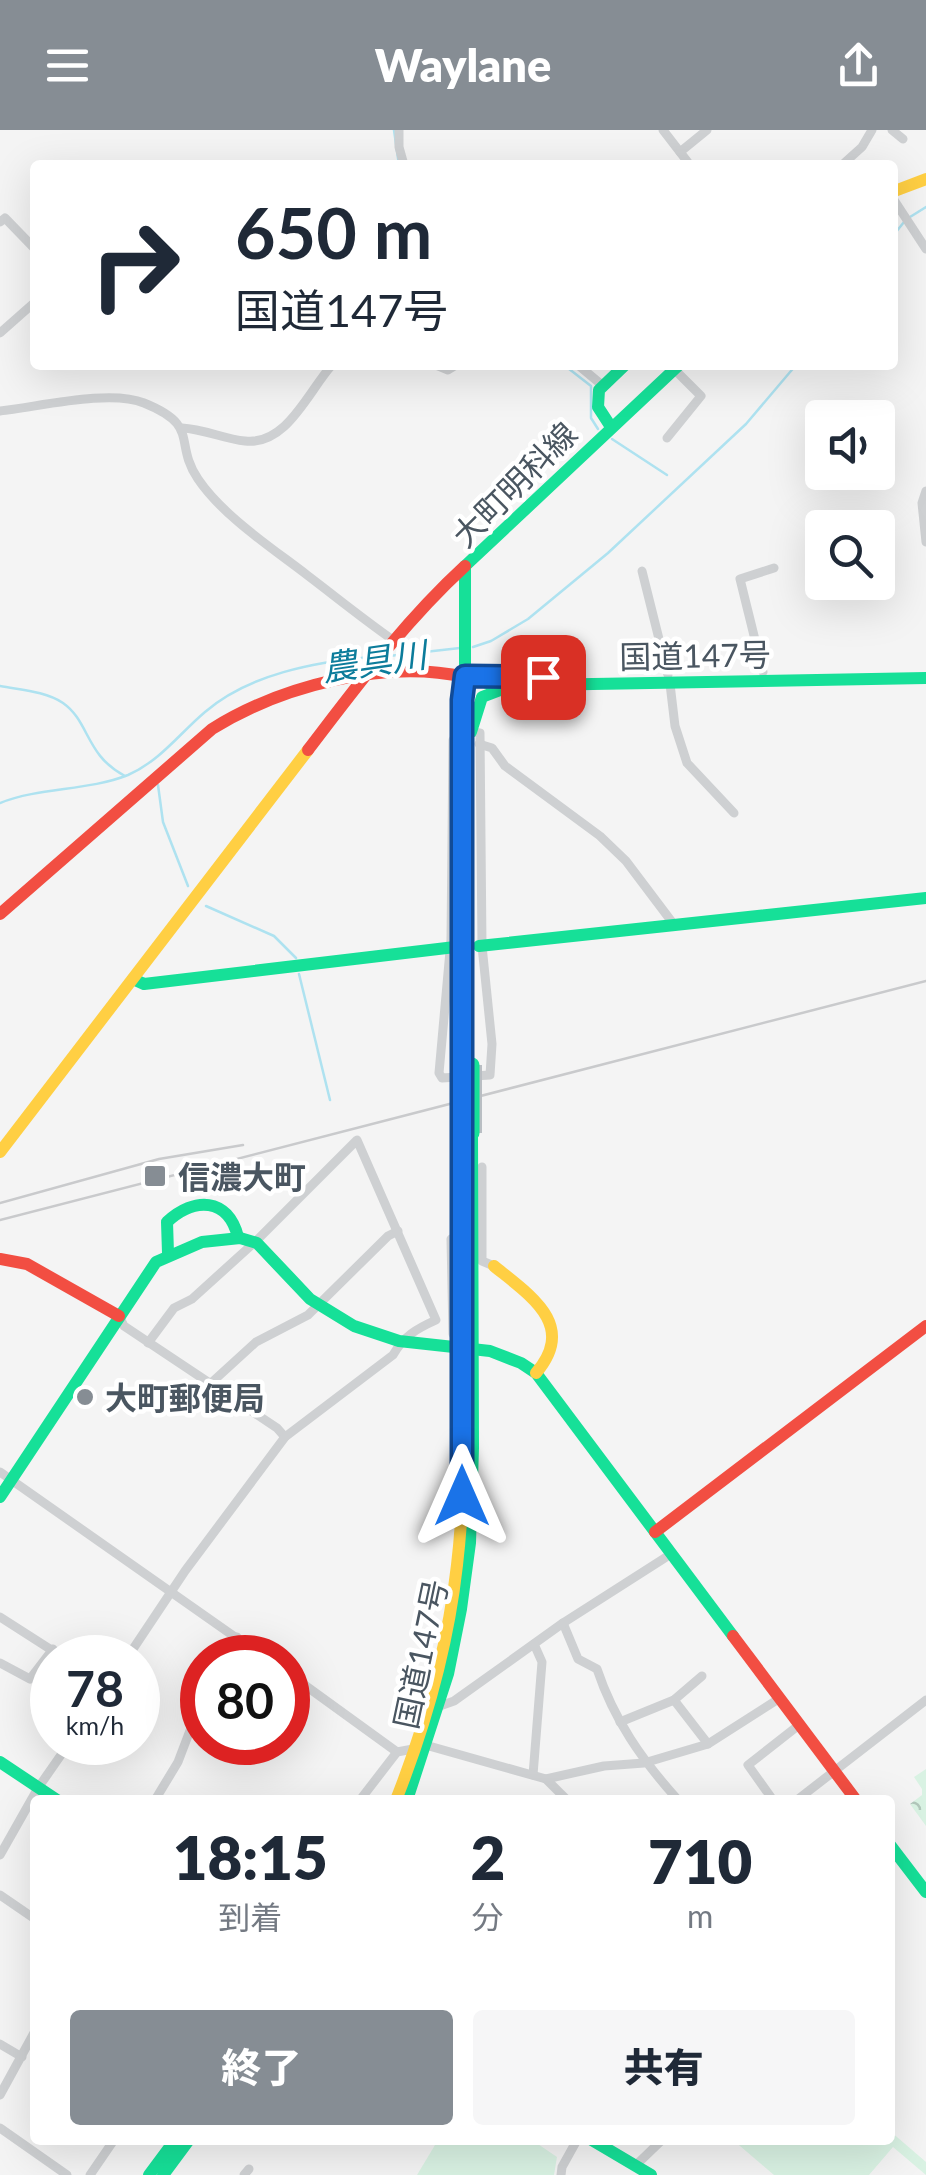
<!DOCTYPE html>
<html lang="ja">
<meta charset="utf-8">
<style>
:root{--surface:#fff;--page:#f6f6f7;--text:#1f2937;--muted:#747a83;--accent:#868d94}
body{margin:0;font-family:Lato,"Noto Sans JP",sans-serif;background:var(--page);color:var(--text);height:100vh;display:flex;flex-direction:column;font-size:38px;white-space:nowrap}
*{box-sizing:border-box;margin:0}
p{font-size:32px;color:var(--muted)}
.icon{flex:none;width:55px;height:55px;fill:none;stroke:currentColor;stroke-width:2;stroke-linecap:round;stroke-linejoin:round}
.map{position:relative;flex:1;overflow:hidden}
.details{position:absolute;left:30px;top:1665px;width:865px;height:350px;display:flex;flex-direction:column;background:var(--surface);border-radius:10px;box-shadow:0 10px 40px #0002}
.details>*{flex:none}
.top-card{position:absolute;left:30px;top:30px;width:868px;height:210px;border-radius:10px;box-shadow:0 10px 40px #0002;background:#fff;color:var(--text);overflow:hidden}
.controls{position:absolute;left:805px;top:270px;display:grid;gap:20px}
.controls a{display:grid;place-items:center;width:90px;height:90px;border-radius:10px;background:var(--surface);box-shadow:0 10px 40px #0002;font-size:50px}
.speed{position:absolute;left:30px;top:1505px;display:flex;gap:20px;font-size:50px;font-weight:700;text-align:center}
.speed>*{display:grid;place-content:center;width:130px;height:130px;border-radius:50%;background:var(--surface);box-shadow:0 10px 40px #0002;line-height:1}
.speed small{font-size:25px;font-weight:400}
.speed .limit{border:15px solid #d22;background:#fff;color:#111}
.pin{position:absolute;display:grid;place-items:center;width:85px;height:85px;color:#fff;margin:-42px;border-radius:20px;box-shadow:0 5px 15px #0006}
.me{position:absolute;width:110px;margin:-55px;rotate:0deg;stroke-linejoin:round;filter:drop-shadow(0 0 8px #0008)}
.turn{display:flex;align-items:center;gap:35px;height:210px;padding:0 40px;font-size:45px}
.turn .icon{width:130px;height:130px;stroke-width:2.5}
.turn b{display:block;font-size:70px;line-height:85px}
.eta{display:flex;justify-content:space-evenly;align-items:center;height:170px;text-align:center}
.eta b{font-size:60px;font-weight:800;line-height:70px}
.primary-button{display:flex;gap:20px;margin-top:auto;padding:20px 40px}
.primary-button a{flex:1;height:115px;border-radius:10px;background:var(--accent);color:#fff;font-size:40px;font-weight:800;line-height:115px;text-align:center}
.primary-button a+a{background:var(--page);color:var(--text)}
header{display:flex;justify-content:space-between;align-items:center;height:130px;padding:0 40px;background:var(--accent);color:#fff;font-size:45px;font-weight:800}
.map>svg:first-child{display:block}
.forest{fill:url(#forest-crowns)}
.pitch{fill:#d9f2e3}
.lines{fill:none;stroke-linecap:round;stroke-linejoin:round}
.stream{stroke:#aee2f0;stroke-width:2.5}
.street{stroke:#ced0d2;stroke-width:9}
.fast{stroke:#16e098;stroke-width:12}
.slow{stroke:#ffcf43;stroke-width:12}
.jam{stroke:#f24e42;stroke-width:12}
.rail{stroke:#c9cacc;stroke-width:2.5}
.fast-bridge-casing{stroke:#b9bec3;stroke-width:20;stroke-linecap:butt}
.fast-bridge{stroke:#16e098;stroke-width:15}
.route-casing{stroke:#114b97;stroke-width:25}
.route{stroke:#1a73e8;stroke-width:18}
.poi-dot{fill:#868d94;stroke:#fff;stroke-width:4}
.labels{text-anchor:middle;dominant-baseline:central;stroke-width:9;stroke-linejoin:round;paint-order:stroke}
.street-label{font-size:32px;fill:#4a5661;stroke:#fff}
.poi-label{font-size:32px;font-weight:bold;fill:#4a5661;stroke:#fff;text-anchor:start}
.water-label{font-size:35px;font-style:italic;fill:#0c7c9b;stroke:#fff}
</style>
<header><svg class="icon" aria-label="menu" viewBox="0 0 24 24"><path d="M4 6h16M4 12h16M4 18h16"/></svg>Waylane<svg class="icon" aria-label="share" viewBox="0 0 24 24"><path d="M12 15V3M7 8l5-5 5 5M5 13v7h14v-7"/></svg></header>
<div class="map">
<svg width="926" height="2045" viewBox="0 0 926 2045">
<defs>
<pattern id="forest-crowns" width="20" height="18" patternUnits="userSpaceOnUse" patternTransform="scale(2.5)"><rect width="20" height="18" fill="#d9f2e3"/><path d="M2 6a3 3 0 1 1 6 0M12 15a3 3 0 1 1 6 0" fill="none" stroke="#b2c7bb"/></pattern>
</defs>
<rect width="100%" height="100%" fill="#f4f4f4"/>
<polygon class="forest" points="926,1639 926,1696 910,1674 922,1665 922,1659 914,1647"/>
<g class="pitch">
<polygon points="890,2001 926,2032 926,2045 893,2017 869,2045 774,2045 733,2010 890,2010"/>
<polygon points="438,2010 532,2010 557,2027 554,2045 417,2045"/>
</g>
<g class="lines">
<g class="stream">
<polyline points="394,0 399,35"/>
<polyline points="910,87 926,77"/>
<polyline points="892,107 904,92"/>
<polyline points="564,235 591,256 591,288 598,299"/>
<polyline points="612,309 667,345"/>
<polyline points="473,517 491,511 528,489 608,423 746,294 796,235"/>
<polyline points="389,526 460,518"/>
<path d="M0 556C20 560 45 561 63 573 90 592 85 625 125 646"/>
<polyline points="158,655 163,692 188,756"/>
<path d="M0 673C40 657 88 661 128 645 160 631 179 604 205 582 249 544 315 532 371 527"/>
<polyline points="206,776 274,806 296,828"/>
<polyline points="299,844 330,970"/>
</g>
<g class="street">
<polyline points="399,0 399,17 404,35"/>
<polyline points="663,0 690,35"/>
<polyline points="892,0 903,9"/>
<polyline points="680,22 707,0"/>
<polyline points="842,35 862,17 872,0"/>
<polyline points="892,67 926,119"/>
<polyline points="0,92 5,88 35,119"/>
<polyline points="0,203 35,172"/>
<polyline points="436,235 448,240 456,235"/>
<polyline points="578,235 602,255"/>
<path d="M0 281C38 277 110 259 144 273 201 296 173 312 198 349 223 386 272 418 307 445 336 467 363 489 393 510"/>
<path d="M182 298C204 299 224 309 245 311 287 316 309 260 332 235"/>
<polyline points="667,308 701,266 674,239"/>
<polyline points="926,361 922,373 926,412"/>
<polyline points="642,441 668,545"/>
<polyline points="763,542 740,449 774,438"/>
<polyline points="670,554 675,596 687,633 734,683"/>
<polyline points="460,600 453,610 451,810 439,943 442,948 490,945 492,914 482,816 480,603 471,602"/>
<polyline points="479,614 492,618 505,636 600,706 626,731 675,796"/>
<polyline points="482,1037 482,1131 494,1136"/>
<polyline points="451,1109 453,1204 462,1216"/>
<polyline points="119,1186 124,1196 277,1298 285,1307"/>
<polyline points="210,1254 256,1212 308,1185 388,1106 398,1101"/>
<polyline points="0,1342 265,1528"/>
<polyline points="0,1487 64,1528"/>
<path d="M563 1493 578 1529 597 1539C614 1590 642 1630 678 1670"/>
<path d="M127 1528 185 1441 285 1307 393 1225C404 1206 416 1199 436 1190L357 1010 256 1111 192 1169 174 1178 148 1213"/>
<polyline points="223,1528 237,1507"/>
<polyline points="0,1533 30,1549 53,1519"/>
<polyline points="288,1543 397,1622"/>
<polyline points="674,1570 702,1546"/>
<polyline points="437,1577 454,1571 563,1493 671,1424"/>
<polyline points="620,1592 674,1570 708,1614"/>
<polyline points="533,1645 542,1532 534,1514"/>
<polyline points="546,1649 567,1670"/>
<polyline points="155,1670 178,1632 202,1569"/>
<polyline points="360,1670 397,1622 429,1616 546,1649 604,1636 644,1633 708,1614 780,1568"/>
<polyline points="773,1670 748,1635 799,1595"/>
<polyline points="797,1670 926,1570"/>
<polyline points="0,1725 38,1658 70,1612"/>
<polyline points="0,1765 35,1789"/>
<polyline points="0,1914 22,1927"/>
<polyline points="0,1965 35,1901"/>
<polyline points="0,1998 67,2045"/>
<polyline points="635,2036 662,2010"/>
<polyline points="90,2045 114,2010"/>
<polyline points="244,2045 249,2039"/>
<polyline points="561,2045 562,2037 577,2010"/>
</g>
<g class="fast">
<polyline points="611,297 598,277 599,260 625,235"/>
<polyline points="465,542 465,436 679,235"/>
<polyline points="465,547 491,554 536,555 926,548"/>
<polyline points="471,602 482,567 503,559"/>
<polyline points="479,816 926,768"/>
<polyline points="133,849 144,854 455,817"/>
<path d="M168 1123 167 1092C194 1067 228 1067 238 1107"/>
<polyline points="0,1367 156,1132 202,1112 240,1108 257,1113 310,1169 354,1196 399,1211 490,1221 521,1233 536,1243 733,1506"/>
<polyline points="0,1632 57,1670"/>
<polyline points="407,1670 448,1544 461,1479 470,1413 473,1318 472,1003"/>
<polyline points="890,1715 926,1762"/>
<polyline points="592,2010 651,2045"/>
<polyline points="149,2045 175,2010"/>
<polyline points="163,2045 189,2010"/>
</g>
<g class="slow">
<polyline points="892,62 926,49"/>
<polyline points="463,937 462,571 465,547"/>
<polyline points="0,1022 308,620"/>
<path d="M494 1136C531 1166 577 1195 536 1243"/>
<path d="M396 1670C426 1594 448 1516 457 1435 469 1332 463 1227 463 1123"/>
</g>
<g class="jam">
<path d="M308 620C357 556 405 491 465 436"/>
<path d="M0 784 212 599C281 556 384 529 465 547V542"/>
<polyline points="0,1129 27,1134 119,1186"/>
<polyline points="655,1402 926,1196"/>
<polyline points="733,1506 856,1670"/>
</g>
<g class="rail">
<polyline points="0,1073 159,1029 243,1015"/>
<polyline points="0,1090 926,851"/>
</g>
<g class="fast-bridge-casing">
<polyline id="fast-bridge" points="472,935 472,1003"/>
</g>
<use href="#fast-bridge" class="fast-bridge"/>
</g>
<g class="lines">
<g class="route-casing">
<polyline id="route" points="462,1366 462,570 465,546 543,547"/>
</g>
<use href="#route" class="route"/>
</g>
<g class="poi-dot">
<rect x="143" y="1034" width="24" height="24" rx="5"/>
<circle cx="85" cy="1267" r="10"/>
</g>
<g class="labels">
<g class="street-label">
<text transform="translate(514 354) rotate(-45)">大町明科線</text>
<text transform="translate(695 525) rotate(-1)">国道147号</text>
<text transform="translate(420 1524) rotate(-78)">国道147号</text>
</g>
<g class="poi-label">
<text x="178" y="1046">信濃大町</text>
<text x="105" y="1267">大町郵便局</text>
</g>
<g class="water-label">
<text transform="translate(374 530) rotate(-8)">農具川</text>
</g>
</g>
</svg>
<div class="controls">
<a><svg class="icon" aria-label="sound" viewBox="0 0 24 24"><path d="M4 9h4l5-4v14l-5-4H4zM17 9q2 3 0 6"/></svg></a>
<a><svg class="icon" aria-label="search" viewBox="0 0 24 24"><circle cx="10" cy="10" r="6"/><path d="M15 15l6 6"/></svg></a>
</div>
<div class="speed"><div>78<small>km/h</small></div><div class="limit">80</div></div>
<div class="pin" style="left:543px;top:547px;background:#d93025"><svg class="icon" aria-label="arrive" viewBox="0 0 24 24"><path d="M6 21V4h12l-3 4 3 4H6"/></svg></div>
<svg class="me" style="left:462px;top:1366px" viewBox="-20 -20 40 40"><path d="M0-17L14 15 0 8-14 15z" fill="#1a73e8" stroke="#fff" stroke-width="4"/></svg>
<div class="top-card">
<div class="turn"><svg class="icon" aria-label="right" viewBox="0 0 24 24"><path d="M7 20v-9h11M14 6l5 5-5 5"/></svg><div><b>650 m</b>国道147号</div></div>
</div>
<section class="details">
<div class="eta">
<div><b>18:15</b><p>到着</p></div>
<div><b>2</b><p>分</p></div>
<div><b>710</b><p>m</p></div>
</div>
<div class="primary-button"><a>終了</a><a>共有</a></div>
</section>
</div>
